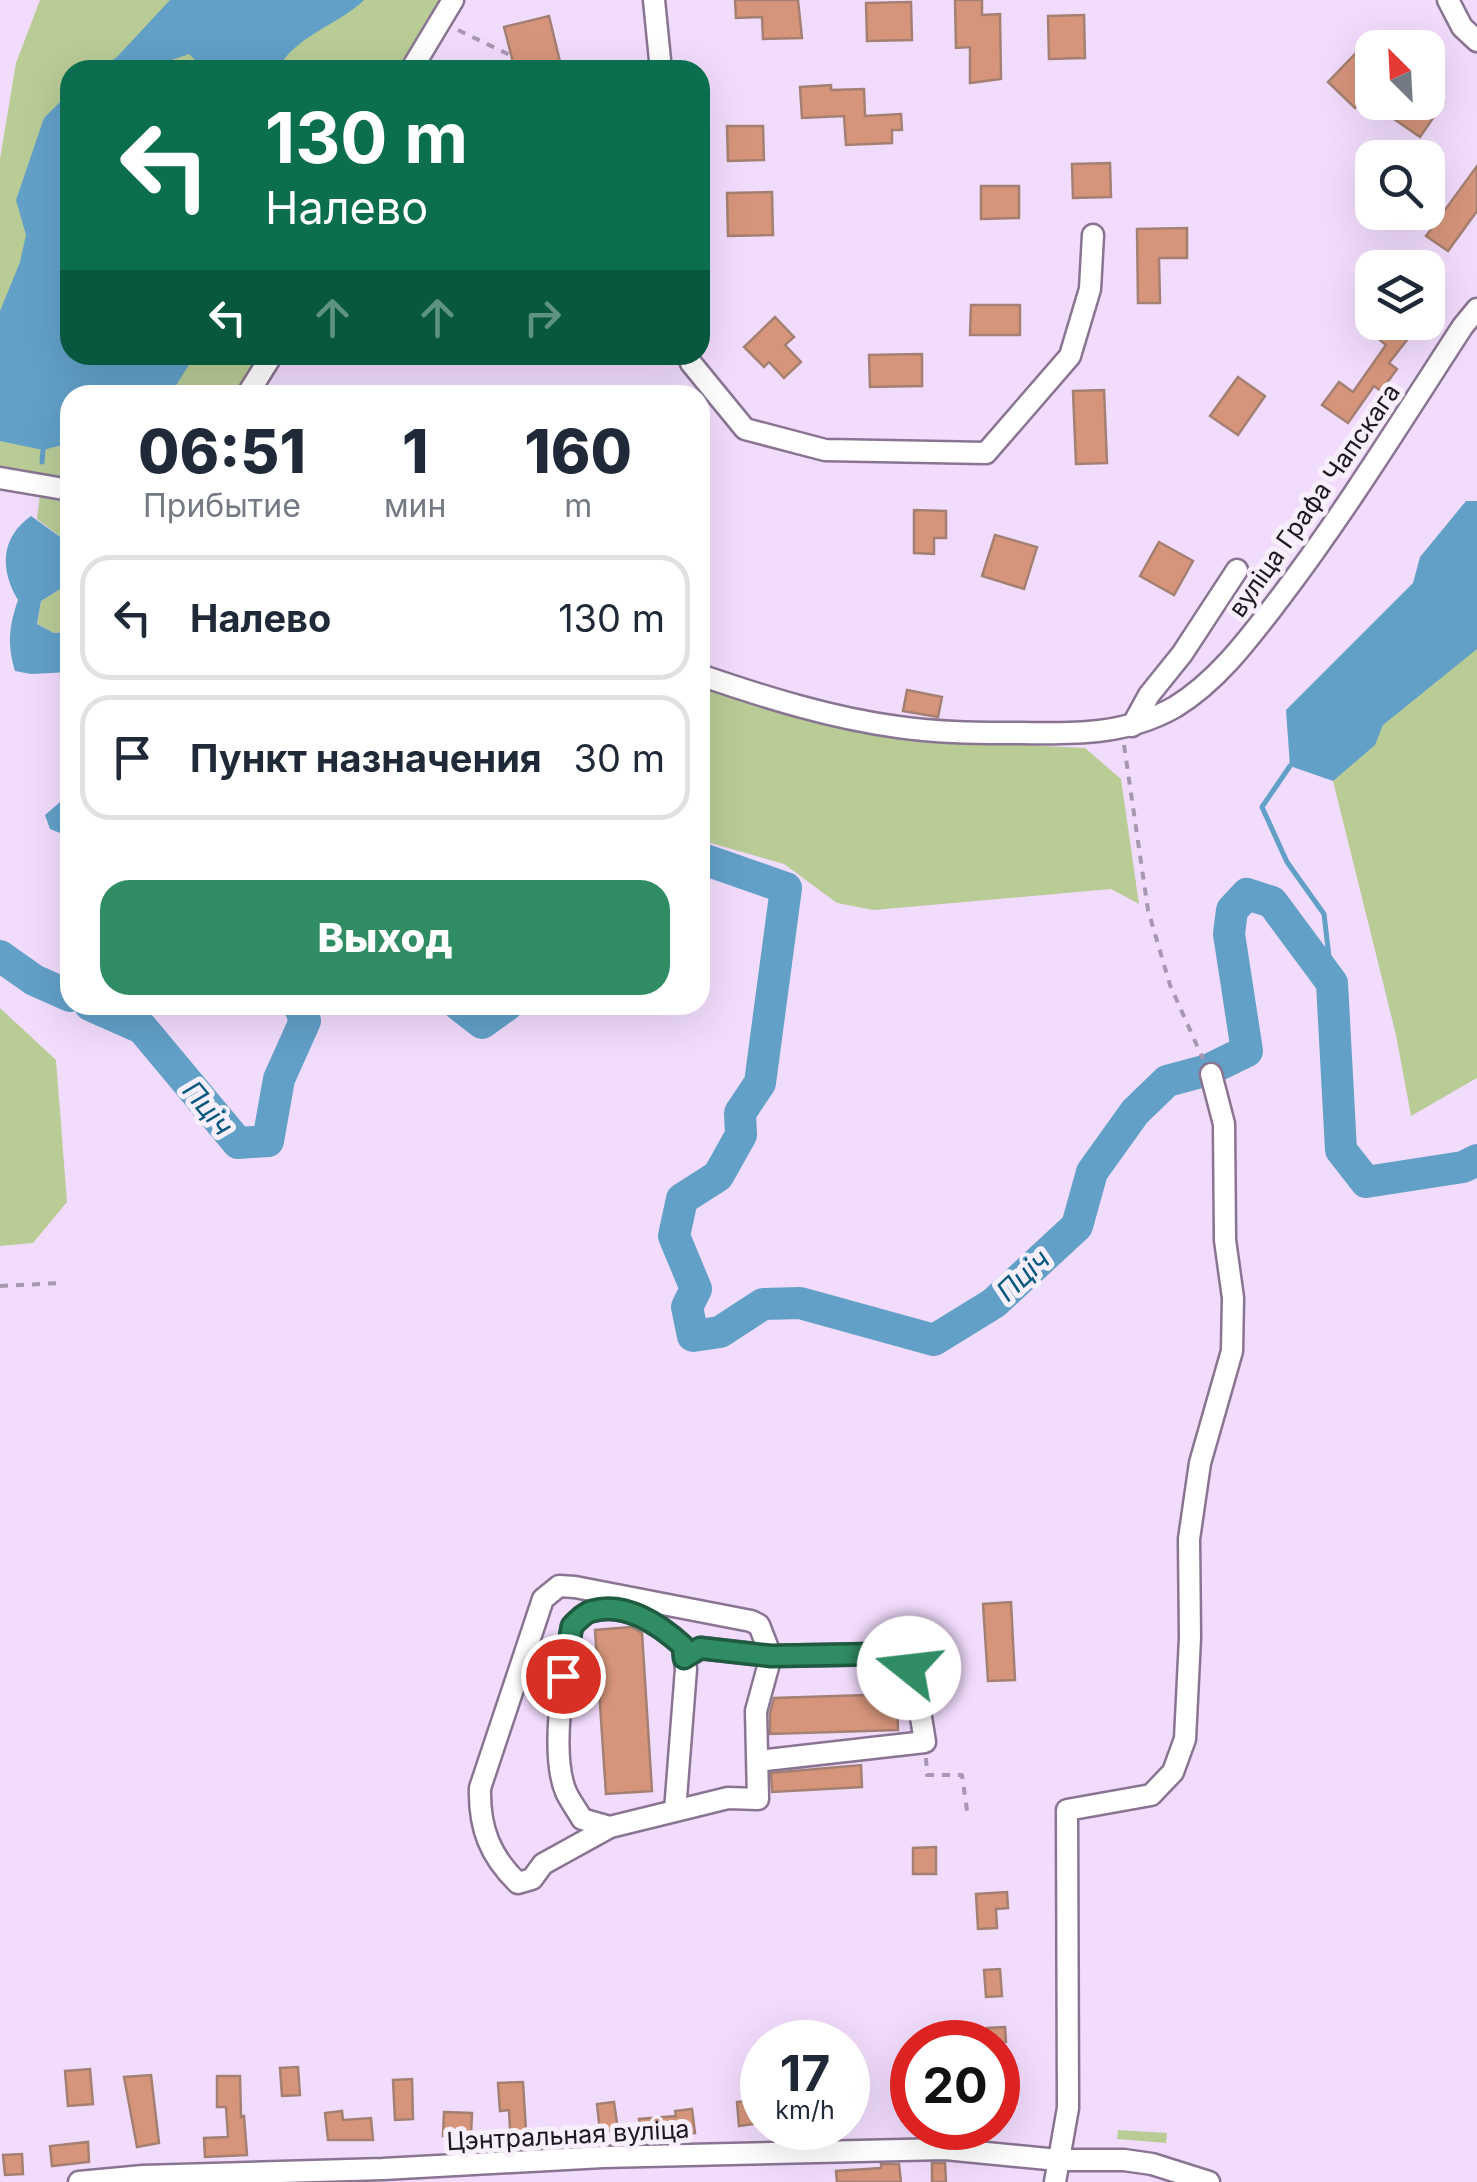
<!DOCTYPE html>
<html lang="ru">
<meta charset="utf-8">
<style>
:root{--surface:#fff;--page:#f2f2f3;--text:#1f2937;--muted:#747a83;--line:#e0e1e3;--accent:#2f8c63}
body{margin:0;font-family:Inter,sans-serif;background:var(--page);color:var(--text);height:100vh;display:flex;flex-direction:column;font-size:38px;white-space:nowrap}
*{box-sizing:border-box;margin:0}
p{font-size:32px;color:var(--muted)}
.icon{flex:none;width:55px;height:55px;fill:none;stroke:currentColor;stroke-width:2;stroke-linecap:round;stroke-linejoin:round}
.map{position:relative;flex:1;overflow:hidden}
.details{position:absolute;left:60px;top:385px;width:650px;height:630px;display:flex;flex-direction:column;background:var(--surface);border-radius:30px;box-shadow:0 10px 40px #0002}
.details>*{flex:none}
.hud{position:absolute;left:60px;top:60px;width:650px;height:305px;border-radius:30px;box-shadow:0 10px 40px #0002;background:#0b6e4f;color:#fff;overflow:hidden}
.needle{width:65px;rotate:336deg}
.tools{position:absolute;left:1355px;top:30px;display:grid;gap:20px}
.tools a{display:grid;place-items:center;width:90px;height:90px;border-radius:20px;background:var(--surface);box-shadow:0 10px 40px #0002;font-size:50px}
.speed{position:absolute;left:740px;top:2020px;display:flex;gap:20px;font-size:50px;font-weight:700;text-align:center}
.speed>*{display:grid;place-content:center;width:130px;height:130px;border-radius:50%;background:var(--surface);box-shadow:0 10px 40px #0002;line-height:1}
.speed small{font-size:25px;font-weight:400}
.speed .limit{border:15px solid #d22;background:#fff;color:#111}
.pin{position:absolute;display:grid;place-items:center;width:85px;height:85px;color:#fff;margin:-42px;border:5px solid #fff;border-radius:50%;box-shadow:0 2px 10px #0007}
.me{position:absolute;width:110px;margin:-55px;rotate:286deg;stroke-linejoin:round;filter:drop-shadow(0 0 8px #0008)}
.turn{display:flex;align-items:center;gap:35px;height:210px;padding:0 40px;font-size:45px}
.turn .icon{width:130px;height:130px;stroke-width:2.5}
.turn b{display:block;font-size:70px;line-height:85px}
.lanes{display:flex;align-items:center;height:95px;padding:0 40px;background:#0003;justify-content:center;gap:50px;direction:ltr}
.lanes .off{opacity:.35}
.eta{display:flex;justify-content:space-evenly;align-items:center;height:170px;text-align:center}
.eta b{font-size:60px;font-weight:800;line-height:70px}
.button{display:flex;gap:20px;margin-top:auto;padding:20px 40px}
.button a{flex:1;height:115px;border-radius:30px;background:var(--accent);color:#fff;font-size:40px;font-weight:800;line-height:115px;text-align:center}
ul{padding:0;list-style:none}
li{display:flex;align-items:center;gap:30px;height:125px;margin:0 20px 15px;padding:0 20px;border:5px solid var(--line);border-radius:30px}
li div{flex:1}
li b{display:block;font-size:38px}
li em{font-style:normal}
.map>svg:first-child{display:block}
.green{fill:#b9cc96}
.water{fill:#62a0c8}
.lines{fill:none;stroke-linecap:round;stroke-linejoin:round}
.stream{stroke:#62a0c8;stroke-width:5}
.river{stroke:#62a0c8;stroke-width:32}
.building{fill:#d6957b;stroke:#a48072;stroke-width:2.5}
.minor-casing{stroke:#897592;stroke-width:25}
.path{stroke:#a897b0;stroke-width:4;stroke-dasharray:8 8;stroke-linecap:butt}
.minor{stroke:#fff;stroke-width:20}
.route-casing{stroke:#1f5b40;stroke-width:25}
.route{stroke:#2f8c63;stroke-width:18}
.labels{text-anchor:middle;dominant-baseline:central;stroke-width:10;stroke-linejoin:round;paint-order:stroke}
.street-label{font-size:25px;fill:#1f1823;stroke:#f8effc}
.water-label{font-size:28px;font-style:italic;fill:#07587f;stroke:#f8effc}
</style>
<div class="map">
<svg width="1477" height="2182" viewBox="0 0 1477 2182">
<rect width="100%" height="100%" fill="#f2dcfd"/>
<g class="green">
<polygon points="40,0 445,0 401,70 70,70 70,355 263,355 237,395 70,395 70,480 0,467 0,159 16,63"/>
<polygon points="40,495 70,501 70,544 37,519"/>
<polygon points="70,583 70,632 54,633 37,624 41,601"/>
<polygon points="1477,635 1477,1078 1411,1116 1396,1035 1333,781 1383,725"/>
<polygon points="700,679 958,742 1085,748 1121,779 1139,904 1111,889 874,910 837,903 784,864 700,840"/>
<polygon points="0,1008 56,1060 67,1202 33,1243 0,1246"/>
<polygon points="1118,2130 1167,2133 1166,2143 1117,2139"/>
</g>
<g class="water">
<path d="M170 0H364C340 24 291 38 278 70H195L198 63 189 54 169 61 164 70H99L117 57Z"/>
<polygon points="70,92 70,355 195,355 170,395 70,395 70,443 43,450 0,441 0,311 20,262 26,235 16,200 44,118"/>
<polygon points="1466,501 1477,501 1477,649 1383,725 1375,745 1333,781 1290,766 1286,710 1413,583 1420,557"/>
<path d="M31 516 70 544V583L41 601 37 624 54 633 70 632V672L31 674 15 671C7 644 9 626 18 600 0 570 0 538 31 516Z"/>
<polygon points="70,801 70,837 50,829 45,815 60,802"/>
</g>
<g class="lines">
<g class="stream">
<polyline points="42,462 43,450"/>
<polyline points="1290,766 1262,807 1287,862 1324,914 1332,983"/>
</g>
<g class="river">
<polyline points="700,858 786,888 760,1083 740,1113 741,1135 718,1176 682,1199 674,1236 696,1289 687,1307 693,1336 720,1332 763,1304 800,1303 934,1340 994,1303 1077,1226 1092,1172 1135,1112 1167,1081 1208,1070 1247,1051 1229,934 1232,910 1247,894 1272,902 1332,983 1341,1150 1366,1182 1463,1167 1477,1160"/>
<polyline points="0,956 34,980 70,996"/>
<polyline points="90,1005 142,1028 238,1143 268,1141 279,1079 305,1021 299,1005"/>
<polyline points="459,1005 482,1023 507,1005"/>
</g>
</g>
<g class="building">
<polygon points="735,0 798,0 802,38 763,39 762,17 736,18"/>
<polygon points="955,0 982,0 982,15 1000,14 1001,79 970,83 970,47 956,48"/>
<polygon points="911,2 912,40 867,41 866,3"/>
<polygon points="1084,15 1085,58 1049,59 1048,16"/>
<polygon points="549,16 562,70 515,70 504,27"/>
<polygon points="1355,54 1372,71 1372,90 1355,108 1328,82"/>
<polygon points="831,85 831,90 864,89 865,116 901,114 902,130 892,130 892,143 846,145 844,116 802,118 800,87"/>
<polygon points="1428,91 1444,102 1420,137 1391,117 1402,102 1428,102"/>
<polygon points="727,126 763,126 764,160 728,161"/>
<polygon points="1110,163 1111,197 1073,198 1072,164"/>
<polygon points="1477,166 1477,211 1448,251 1426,236"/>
<polygon points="981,186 1019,186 1019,218 981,219"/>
<polygon points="772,192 773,235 728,236 727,193"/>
<polygon points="1187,228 1187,258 1159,258 1160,303 1138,303 1137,229"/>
<polygon points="971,305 1020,305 1020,335 970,335"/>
<polygon points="775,317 794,337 785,345 801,362 784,378 769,362 764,367 744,347"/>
<polygon points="1382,322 1421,322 1389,363 1397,369 1381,391 1374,386 1348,423 1322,405 1339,382 1353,392 1386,345 1373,334"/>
<polygon points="922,354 922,386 870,387 869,355"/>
<polygon points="1238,377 1265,396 1238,435 1210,416"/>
<polygon points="1104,390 1107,463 1076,464 1073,391"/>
<polygon points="914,510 946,511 946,538 934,538 934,554 914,553"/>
<polygon points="995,535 1037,547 1024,589 982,576"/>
<polygon points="1159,542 1193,561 1174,595 1140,576"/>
<polygon points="907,690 942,697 938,717 903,711"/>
<polygon points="1011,1602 1015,1680 988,1681 983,1604"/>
<polygon points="631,1627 642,1633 652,1791 606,1794 595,1630"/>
<polygon points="897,1694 898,1730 770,1734 770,1713 774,1698"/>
<polygon points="861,1765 862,1787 772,1792 771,1773"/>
<polygon points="936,1847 936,1874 913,1874 913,1848"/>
<polygon points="1007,1892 1008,1908 996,1909 997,1928 978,1929 976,1894"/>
<polygon points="1000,1969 1002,1996 986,1997 984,1970"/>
<polygon points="1005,2027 1006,2042 988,2042 987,2028"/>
<polygon points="298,2067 300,2095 282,2096 280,2068"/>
<polygon points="90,2069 93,2104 68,2106 65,2071"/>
<polygon points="151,2075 159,2143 137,2147 124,2077"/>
<polygon points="217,2076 240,2076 241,2117 244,2116 247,2155 205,2157 204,2138 228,2137 226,2107 217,2107"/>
<polygon points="412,2079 413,2119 395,2120 393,2080"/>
<polygon points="523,2082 526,2131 531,2131 532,2147 511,2148 509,2110 500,2111 498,2083"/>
<polygon points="752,2101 754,2124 739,2126 737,2102"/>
<polygon points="614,2102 618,2130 600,2132 597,2104"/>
<polygon points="692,2109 695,2133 641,2137 639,2119 676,2116 675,2111"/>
<polygon points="342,2111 343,2120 371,2118 373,2140 328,2140 325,2113"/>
<polygon points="444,2112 472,2113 471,2136 443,2136"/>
<polygon points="88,2142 89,2162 52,2166 50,2146"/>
<polygon points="22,2154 23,2174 5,2175 3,2155"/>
<polygon points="932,2163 945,2163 946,2182 932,2182"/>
<polygon points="881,2164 899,2164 901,2182 837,2182 836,2171 881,2168"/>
</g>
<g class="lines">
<g class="minor-casing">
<g id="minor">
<polyline points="654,0 661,70"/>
<polyline points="1448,0 1462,27 1477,41"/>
<polyline points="411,70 453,0"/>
<polyline points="688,355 691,363 745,429 825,450 986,453 1070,356 1090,289 1093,235"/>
<polyline points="247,395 272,355"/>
<polyline points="0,478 70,490"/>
<path d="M700 675C764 697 831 718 898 727 938 733 980 733 1020 733 1074 734 1126 735 1175 707 1218 681 1250 637 1280 598 1346 511 1403 418 1463 326L1477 309"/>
<polyline points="1132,726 1149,695 1182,654 1237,570"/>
<polyline points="685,1658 701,1648 771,1656 879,1654 899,1658 915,1680 925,1742 758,1761"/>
<path d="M610 1827 543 1864 532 1879 518 1883C490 1856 479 1828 480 1788L543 1599 559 1586 575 1587 751 1621 759 1625 771 1656 756 1711 758 1799 728 1798 610 1827 582 1819C577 1810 570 1801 566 1792 549 1752 565 1668 572 1626 577 1621 586 1612 592 1611 625 1601 660 1625 683 1646L686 1669 675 1811"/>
<polyline points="79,2182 143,2176 383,2169 603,2157 945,2149 1058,2160 1124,2160 1152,2164 1209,2182"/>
<polyline points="1055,2182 1068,2108 1067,1810 1151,1795 1173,1772 1185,1739 1190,1638 1189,1539 1200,1463 1232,1351 1233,1298 1225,1240 1224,1124 1211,1074"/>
</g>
</g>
<g class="path">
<polyline points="458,30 512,56"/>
<polyline points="1124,745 1148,910 1170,985 1203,1059"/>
<polyline points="0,1286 60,1283"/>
<polyline points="926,1758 927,1775 962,1775 968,1818"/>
</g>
<use href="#minor" class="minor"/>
</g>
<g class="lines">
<g class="route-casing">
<path id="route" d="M563 1676 572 1626C577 1621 586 1612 592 1611 625 1601 660 1625 683 1646L684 1658 700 1648 771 1656 879 1654 899 1658 909 1668"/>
</g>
<use href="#route" class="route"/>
</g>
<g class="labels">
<g class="street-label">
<text transform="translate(1314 500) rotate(-55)">вуліца Графа Чапскага</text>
<text transform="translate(568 2135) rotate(-3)">Цэнтральная вуліца</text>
</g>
<g class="water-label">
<text transform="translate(208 1108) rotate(50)">Пціч</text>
<text transform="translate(1023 1275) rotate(-43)">Пціч</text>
</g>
</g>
</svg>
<div class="tools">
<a><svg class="needle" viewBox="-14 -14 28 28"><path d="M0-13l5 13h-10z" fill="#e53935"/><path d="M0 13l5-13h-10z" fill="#747a83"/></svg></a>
<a><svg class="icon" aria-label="search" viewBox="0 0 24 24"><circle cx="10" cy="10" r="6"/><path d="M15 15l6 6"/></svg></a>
<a><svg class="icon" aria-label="layers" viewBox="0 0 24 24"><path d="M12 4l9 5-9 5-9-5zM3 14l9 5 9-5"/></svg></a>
</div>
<div class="speed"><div>17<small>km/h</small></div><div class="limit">20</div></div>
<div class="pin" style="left:563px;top:1676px;background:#d93025"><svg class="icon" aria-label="arrive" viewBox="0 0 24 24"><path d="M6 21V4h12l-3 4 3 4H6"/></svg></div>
<svg class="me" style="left:909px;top:1668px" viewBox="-20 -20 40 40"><circle r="19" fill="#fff"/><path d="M0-13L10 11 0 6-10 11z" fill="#2f8c63"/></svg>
<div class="hud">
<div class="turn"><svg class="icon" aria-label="left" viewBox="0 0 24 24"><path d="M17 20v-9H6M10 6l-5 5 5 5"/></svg><div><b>130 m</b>Налево</div></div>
<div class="lanes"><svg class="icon" aria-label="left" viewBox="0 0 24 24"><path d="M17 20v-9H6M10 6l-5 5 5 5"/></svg><svg class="icon off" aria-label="ahead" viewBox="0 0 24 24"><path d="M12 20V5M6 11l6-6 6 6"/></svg><svg class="icon off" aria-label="ahead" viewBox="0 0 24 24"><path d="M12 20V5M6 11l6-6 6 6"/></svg><svg class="icon off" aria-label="right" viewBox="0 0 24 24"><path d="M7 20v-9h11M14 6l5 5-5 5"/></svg></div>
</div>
<section class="details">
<div class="eta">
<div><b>06:51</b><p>Прибытие</p></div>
<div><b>1</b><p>мин</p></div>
<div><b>160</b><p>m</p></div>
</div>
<ul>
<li><svg class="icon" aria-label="left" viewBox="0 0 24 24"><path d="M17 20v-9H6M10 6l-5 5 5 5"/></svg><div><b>Налево</b></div><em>130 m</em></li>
<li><svg class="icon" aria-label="arrive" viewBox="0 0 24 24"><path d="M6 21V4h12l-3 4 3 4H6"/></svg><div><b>Пункт назначения</b></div><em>30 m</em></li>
</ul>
<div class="button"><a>Выход</a></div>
</section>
</div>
